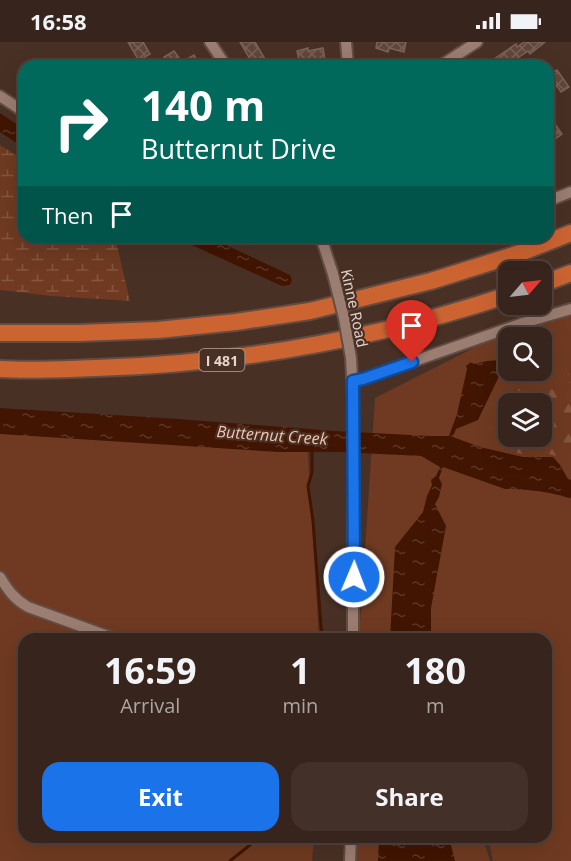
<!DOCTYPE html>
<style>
:root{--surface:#37241c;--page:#423029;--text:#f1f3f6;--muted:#aaa4a3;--line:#51413b;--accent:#1a73e8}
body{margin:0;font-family:"Open Sans",sans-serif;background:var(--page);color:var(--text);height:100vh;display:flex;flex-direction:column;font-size:22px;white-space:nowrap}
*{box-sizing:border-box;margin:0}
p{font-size:20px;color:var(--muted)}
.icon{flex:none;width:33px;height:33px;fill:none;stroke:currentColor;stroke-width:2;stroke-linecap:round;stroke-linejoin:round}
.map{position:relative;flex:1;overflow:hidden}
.side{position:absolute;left:18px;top:591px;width:534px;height:210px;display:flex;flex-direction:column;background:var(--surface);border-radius:18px;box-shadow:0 6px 24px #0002,0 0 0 2px var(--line)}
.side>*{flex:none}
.guide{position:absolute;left:18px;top:18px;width:536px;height:183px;border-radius:18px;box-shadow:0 6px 24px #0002,0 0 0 2px var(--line);background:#00695c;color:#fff;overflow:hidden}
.needle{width:39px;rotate:62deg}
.fabs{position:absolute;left:498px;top:219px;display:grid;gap:12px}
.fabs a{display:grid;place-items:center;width:54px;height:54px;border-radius:12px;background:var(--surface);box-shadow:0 6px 24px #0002,0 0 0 2px var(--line);font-size:30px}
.pin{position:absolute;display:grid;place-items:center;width:51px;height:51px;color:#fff;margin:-62px -26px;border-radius:50% 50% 50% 0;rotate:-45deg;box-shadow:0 0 6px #0007}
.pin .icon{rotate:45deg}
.me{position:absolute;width:66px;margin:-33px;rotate:1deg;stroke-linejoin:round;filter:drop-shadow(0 0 4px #0008)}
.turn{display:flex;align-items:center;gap:21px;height:126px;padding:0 24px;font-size:27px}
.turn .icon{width:78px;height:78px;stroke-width:2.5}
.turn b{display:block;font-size:42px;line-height:51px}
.then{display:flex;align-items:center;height:57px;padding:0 24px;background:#0003;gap:12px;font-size:22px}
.eta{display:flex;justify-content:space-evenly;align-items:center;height:102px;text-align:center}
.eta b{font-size:36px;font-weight:700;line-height:42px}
.button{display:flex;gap:12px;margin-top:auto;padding:12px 24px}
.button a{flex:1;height:69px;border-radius:18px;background:var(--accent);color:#fff;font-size:24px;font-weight:700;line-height:69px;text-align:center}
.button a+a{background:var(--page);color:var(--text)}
.status{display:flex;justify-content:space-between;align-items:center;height:42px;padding:0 30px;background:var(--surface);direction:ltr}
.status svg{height:16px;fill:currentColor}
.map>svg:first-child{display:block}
.green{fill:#6f3a21;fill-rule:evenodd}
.forest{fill:url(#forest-firs);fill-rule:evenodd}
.wetland{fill:url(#wetland-marsh)}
.water{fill:url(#water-ripples)}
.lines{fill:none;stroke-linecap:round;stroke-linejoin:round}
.stream{stroke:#411501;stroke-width:3}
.building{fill:url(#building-cross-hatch);stroke:#7d6155;stroke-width:1.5}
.minor-casing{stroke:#624c43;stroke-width:14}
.highway-casing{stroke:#624c43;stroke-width:20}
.minor{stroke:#9b7d71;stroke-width:10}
.highway{stroke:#cc6431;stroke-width:16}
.minor-bridge-casing{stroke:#624c43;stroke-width:14;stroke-linecap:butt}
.minor-bridge{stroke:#9b7d71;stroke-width:10}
.route-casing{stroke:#114b97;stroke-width:15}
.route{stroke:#1a73e8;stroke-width:10}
.labels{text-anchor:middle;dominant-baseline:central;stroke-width:4.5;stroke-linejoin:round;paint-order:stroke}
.shield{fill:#493025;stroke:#b7a49b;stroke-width:1.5}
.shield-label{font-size:14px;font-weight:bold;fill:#e6d5ce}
.street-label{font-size:15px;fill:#e6d5ce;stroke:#493025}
.water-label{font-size:16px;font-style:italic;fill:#f5c5b0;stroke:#493025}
</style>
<div class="status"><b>16:58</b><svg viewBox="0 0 49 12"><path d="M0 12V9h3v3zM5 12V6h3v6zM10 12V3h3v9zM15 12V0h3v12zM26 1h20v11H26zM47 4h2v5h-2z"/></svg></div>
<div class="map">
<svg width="571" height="819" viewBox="0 0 571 819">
<defs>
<pattern id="forest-firs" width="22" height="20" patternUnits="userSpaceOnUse" patternTransform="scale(1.5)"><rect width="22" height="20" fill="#6f3a21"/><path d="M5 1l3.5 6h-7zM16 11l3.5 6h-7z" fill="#845640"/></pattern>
<pattern id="wetland-marsh" width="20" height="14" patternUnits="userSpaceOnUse" patternTransform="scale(1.5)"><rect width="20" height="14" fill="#6f3a21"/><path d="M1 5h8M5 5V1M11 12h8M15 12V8" fill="none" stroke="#845640"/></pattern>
<pattern id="water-ripples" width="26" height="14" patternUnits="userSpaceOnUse" patternTransform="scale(1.5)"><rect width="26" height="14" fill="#411501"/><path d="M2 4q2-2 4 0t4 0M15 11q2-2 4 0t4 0" fill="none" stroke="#5c3625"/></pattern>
<pattern id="building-cross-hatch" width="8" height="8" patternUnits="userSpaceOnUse" patternTransform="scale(1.5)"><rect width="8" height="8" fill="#61473b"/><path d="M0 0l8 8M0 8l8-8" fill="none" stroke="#786156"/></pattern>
</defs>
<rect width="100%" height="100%" fill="#493025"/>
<g class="green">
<path d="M571 267V819H493L488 795H546V597H359L361 566 358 514 365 509 375 356 523 281ZM508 296H542V328H508ZM508 362H542V394H508Z"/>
<polygon points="0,375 307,397 319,597 24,597 24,795 314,795 312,819 0,819"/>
<polygon points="346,795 483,795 490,819 345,819"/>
</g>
<path class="forest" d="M571 325V332L557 337 556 342H565L571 340V423L560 415 542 410 521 412 498 406 486 394 515 329 542 328V326L551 328ZM508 362H542V394H508Z"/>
<polygon class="wetland" points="0,103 24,118 24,195 115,195 130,259 51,254 0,248"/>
<g class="water">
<polygon points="0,71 24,87 24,106 0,90"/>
<polygon points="174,195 209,195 290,233 292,238 290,243 282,244"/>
<path d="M500 318 504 324 478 378 456 387 453 395 480 405 523 415H553L560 423 568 437 571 438V457C555 450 523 447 505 447L443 425 439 436 442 442 439 455 435 462 446 484 431 566V597H390L395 505 423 470 427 454 432 443 431 438 436 434 440 425 421 414 340 410H278L0 392V366L180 377 335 389 430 394H449L457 372 467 327 466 324 471 320 474 322 487 319Z"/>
<polygon points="379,795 449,795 455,819 378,819"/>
</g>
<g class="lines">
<g class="stream">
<polyline points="312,408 312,430 308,444 313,479 322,597"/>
<polyline points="230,819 260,795"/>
</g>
</g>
<g class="building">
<polygon points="128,0 143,0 150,12 139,19"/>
<polygon points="240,0 255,0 269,24 254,24"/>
<polygon points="377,0 406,0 404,10 389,6 388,10 376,6"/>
<polygon points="524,0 545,0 530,12 528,9 506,24 484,24 516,2 517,5"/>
<polygon points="308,6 308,9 323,6 325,18 300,23 297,9"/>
<polygon points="174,9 182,20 194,13 198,21 193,24 169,24 164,15"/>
<polygon points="557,28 569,45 561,50 549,33"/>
<polygon points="548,72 562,92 548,102"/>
</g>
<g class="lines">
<g class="minor-casing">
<g id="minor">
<polyline points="210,0 226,24"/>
<polyline points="346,0 348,24"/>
<polyline points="440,24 477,0"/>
<polyline points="0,54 24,70"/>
<polyline points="548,159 571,150"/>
<polyline points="321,195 333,232"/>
<polyline points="351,316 353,355 353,597"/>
<polyline points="353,339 363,337 523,281 571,267"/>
<path d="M0 535C8 548 14 557 28 565L116 597"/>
<polyline points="350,819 351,795"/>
</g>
</g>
<g class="highway-casing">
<g id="highway">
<polyline points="542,242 571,231"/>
<polyline points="0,291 79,291 158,288 236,280 310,269 431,239 520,211 571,191"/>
<path d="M0 327C32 329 64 327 96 326 237 322 375 297 508 253"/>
</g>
</g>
<use href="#minor" class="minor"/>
<use href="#highway" class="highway"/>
<g class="minor-bridge-casing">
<polyline id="minor-bridge" points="333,232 344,276 351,316"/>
</g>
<use href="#minor-bridge" class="minor-bridge"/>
</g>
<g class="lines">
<g class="route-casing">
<polyline id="route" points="354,535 353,339 363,337 412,320"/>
</g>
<use href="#route" class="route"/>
</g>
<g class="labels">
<rect class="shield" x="199.5" y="307" width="45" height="22" rx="4.5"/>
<g class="shield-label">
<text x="222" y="318">I 481</text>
</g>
<g class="street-label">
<text transform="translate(355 266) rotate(78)">Kinne Road</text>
</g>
<g class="water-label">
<text transform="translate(272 393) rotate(4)">Butternut Creek</text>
</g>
</g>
</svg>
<div class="fabs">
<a><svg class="needle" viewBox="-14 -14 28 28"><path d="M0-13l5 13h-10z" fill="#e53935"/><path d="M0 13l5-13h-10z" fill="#aaa4a3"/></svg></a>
<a><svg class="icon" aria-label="search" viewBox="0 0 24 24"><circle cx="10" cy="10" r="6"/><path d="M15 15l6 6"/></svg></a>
<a><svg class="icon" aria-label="layers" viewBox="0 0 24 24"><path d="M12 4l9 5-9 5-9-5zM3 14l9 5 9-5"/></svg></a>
</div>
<div class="pin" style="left:412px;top:320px;background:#d93025"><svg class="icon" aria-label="arrive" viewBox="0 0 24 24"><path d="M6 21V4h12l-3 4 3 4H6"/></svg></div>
<svg class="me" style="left:354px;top:535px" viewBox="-20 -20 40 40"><circle r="17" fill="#1a73e8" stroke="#fff" stroke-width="3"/><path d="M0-11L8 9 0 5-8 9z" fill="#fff"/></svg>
<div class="guide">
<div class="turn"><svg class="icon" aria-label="right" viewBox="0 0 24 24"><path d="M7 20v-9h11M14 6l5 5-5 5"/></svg><div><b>140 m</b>Butternut Drive</div></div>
<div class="then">Then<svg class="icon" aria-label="arrive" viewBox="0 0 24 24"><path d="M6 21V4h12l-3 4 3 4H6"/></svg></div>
</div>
<section class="side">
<div class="eta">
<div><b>16:59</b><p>Arrival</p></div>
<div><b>1</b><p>min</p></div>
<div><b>180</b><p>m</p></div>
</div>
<div class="button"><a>Exit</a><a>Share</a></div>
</section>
</div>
